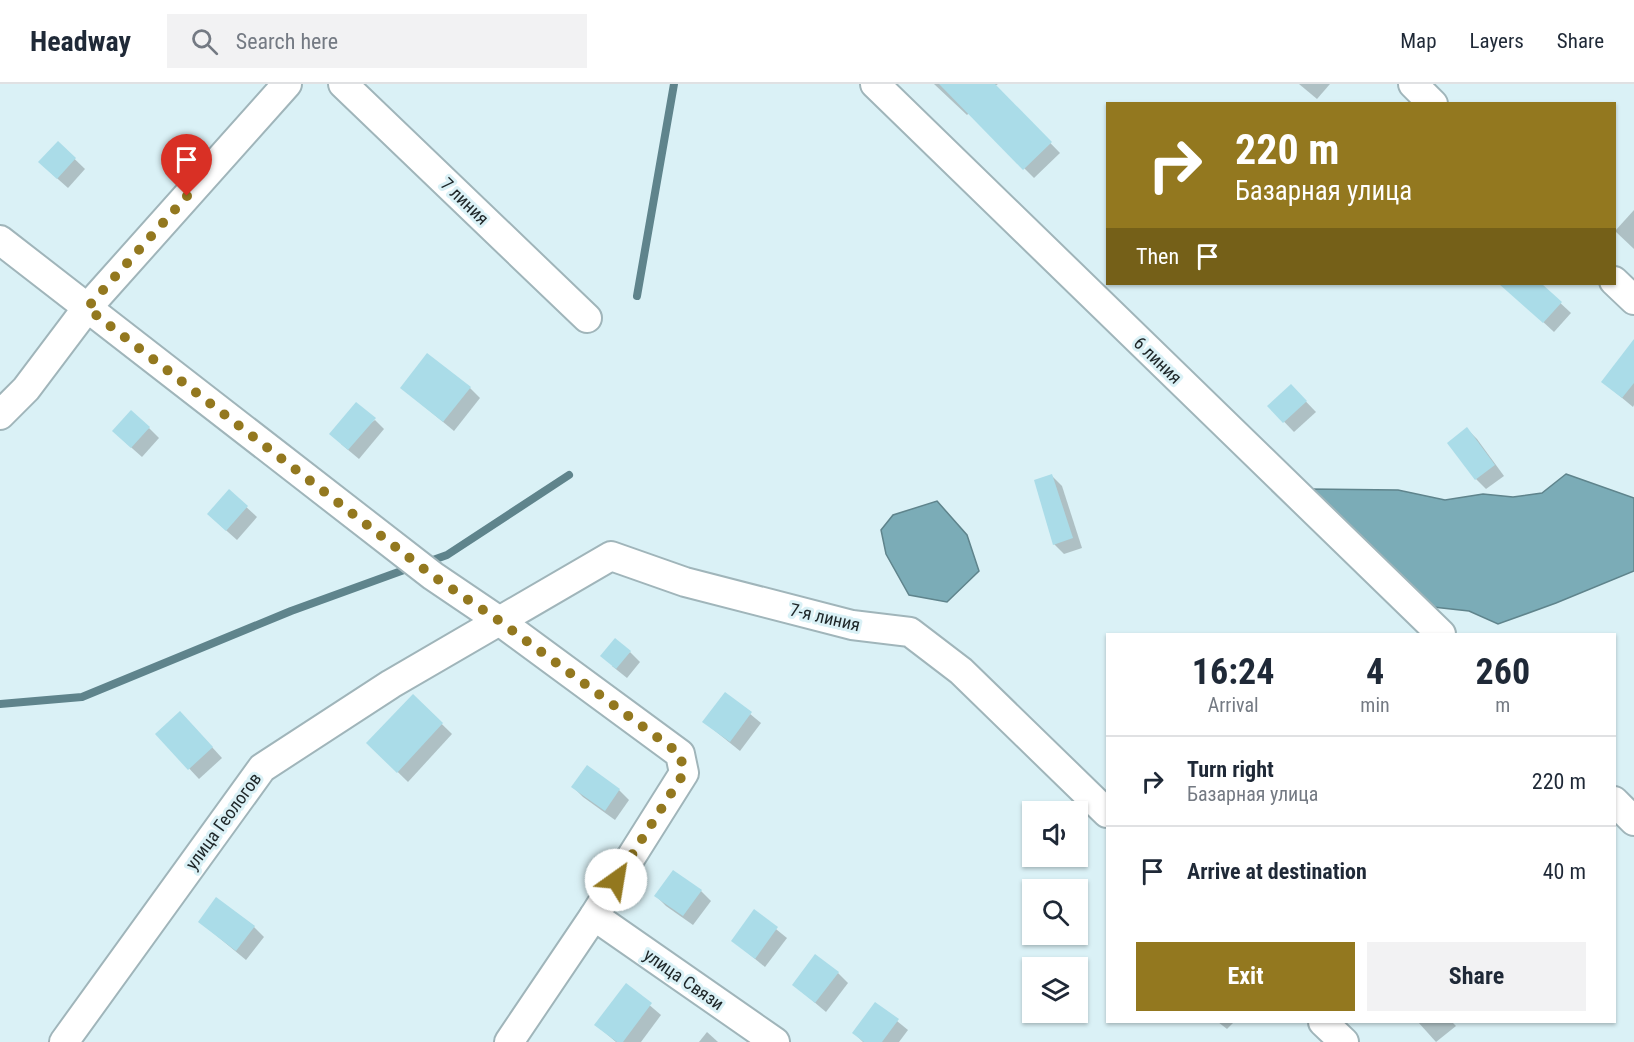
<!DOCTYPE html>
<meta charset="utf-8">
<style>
:root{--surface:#fff;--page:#f2f2f3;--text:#1f2937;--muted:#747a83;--line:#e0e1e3;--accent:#93781f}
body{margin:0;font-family:"Roboto Condensed",sans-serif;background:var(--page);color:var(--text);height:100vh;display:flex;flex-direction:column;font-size:22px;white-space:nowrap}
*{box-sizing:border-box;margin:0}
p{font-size:20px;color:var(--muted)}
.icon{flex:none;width:33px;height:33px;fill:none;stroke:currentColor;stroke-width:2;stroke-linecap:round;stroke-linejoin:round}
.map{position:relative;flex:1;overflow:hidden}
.sheet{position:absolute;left:1106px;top:549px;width:510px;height:390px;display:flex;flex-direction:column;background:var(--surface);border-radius:0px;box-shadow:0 2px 4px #0004}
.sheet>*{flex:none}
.guide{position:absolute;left:1106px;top:18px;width:510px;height:183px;border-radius:0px;box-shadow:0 2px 4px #0004;background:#93781f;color:#fff;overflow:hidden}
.fabs{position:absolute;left:1022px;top:717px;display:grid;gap:12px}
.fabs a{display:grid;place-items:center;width:66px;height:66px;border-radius:0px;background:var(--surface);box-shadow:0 2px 4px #0004;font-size:30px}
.pin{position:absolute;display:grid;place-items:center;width:51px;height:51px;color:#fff;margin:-62px -26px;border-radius:50% 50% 50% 0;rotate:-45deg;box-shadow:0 0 6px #0007}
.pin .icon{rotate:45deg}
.me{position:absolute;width:66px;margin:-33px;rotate:32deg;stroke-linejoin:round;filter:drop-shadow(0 0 4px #0008)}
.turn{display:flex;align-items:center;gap:21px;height:126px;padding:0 30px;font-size:27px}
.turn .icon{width:78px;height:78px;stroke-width:2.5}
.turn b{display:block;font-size:42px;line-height:51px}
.then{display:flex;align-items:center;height:57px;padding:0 30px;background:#0003;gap:12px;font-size:22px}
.eta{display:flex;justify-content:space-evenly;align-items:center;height:102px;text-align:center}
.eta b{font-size:36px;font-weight:700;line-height:42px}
.primary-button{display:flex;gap:12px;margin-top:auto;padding:12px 30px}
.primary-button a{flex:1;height:69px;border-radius:0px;background:var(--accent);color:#fff;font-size:24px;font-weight:700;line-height:69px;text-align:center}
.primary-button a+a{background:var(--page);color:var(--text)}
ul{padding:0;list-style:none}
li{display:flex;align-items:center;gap:18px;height:90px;padding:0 30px;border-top:2px solid var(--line)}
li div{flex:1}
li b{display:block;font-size:22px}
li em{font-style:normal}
header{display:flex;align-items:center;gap:36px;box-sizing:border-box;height:84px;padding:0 30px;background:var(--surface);border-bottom:2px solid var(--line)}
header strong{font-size:28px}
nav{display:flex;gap:33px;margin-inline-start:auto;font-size:21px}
.search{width:420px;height:54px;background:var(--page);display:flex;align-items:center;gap:15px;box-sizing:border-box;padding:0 21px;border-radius:0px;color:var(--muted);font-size:22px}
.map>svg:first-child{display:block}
.water{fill:#7bacb7;stroke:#5f848c;stroke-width:1.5}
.shadow{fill:#0003}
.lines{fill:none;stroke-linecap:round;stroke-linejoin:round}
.stream{stroke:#5f848c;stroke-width:8}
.building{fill:#aadce8}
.minor-casing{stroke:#a0b5ba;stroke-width:32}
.minor{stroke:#fff;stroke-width:28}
.route{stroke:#93781f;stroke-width:10;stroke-dasharray:0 18}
.labels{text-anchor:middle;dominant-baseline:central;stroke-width:6;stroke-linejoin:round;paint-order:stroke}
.street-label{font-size:18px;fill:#1d2527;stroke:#daf1f6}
</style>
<header>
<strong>Headway</strong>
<div class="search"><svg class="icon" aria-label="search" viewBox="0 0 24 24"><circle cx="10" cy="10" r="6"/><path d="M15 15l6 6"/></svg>Search here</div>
<nav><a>Map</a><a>Layers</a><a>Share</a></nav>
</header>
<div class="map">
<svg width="1634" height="958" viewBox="0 0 1634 958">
<rect width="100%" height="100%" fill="#daf1f6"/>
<g class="water">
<polygon points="1566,390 1634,414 1634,487 1556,519 1498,540 1469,527 1415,521 1310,405 1398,406 1445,416 1483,410 1513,413 1542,409"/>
<polygon points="937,417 967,451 979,487 947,518 909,511 886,470 881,446 893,431"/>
</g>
<g class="shadow">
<polygon points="934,0 998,0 995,2 1060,69 1034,94 969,29 967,31"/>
<polygon points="1299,0 1330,0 1317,15"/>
<polygon points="58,59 85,85 68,104 50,88"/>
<polygon points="1634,126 1634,165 1615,147"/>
<polygon points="1502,200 1540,200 1571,229 1554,248"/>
<polygon points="1634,282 1634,321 1633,323 1603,298"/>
<polygon points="1291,302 1316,328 1294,348 1269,322"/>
<polygon points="402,304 470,304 480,314 454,347"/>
<polygon points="375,336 384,345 359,375 341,360"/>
<polygon points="149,344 159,354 142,373 124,357"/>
<polygon points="1467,345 1477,355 1504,392 1486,405 1476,395"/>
<polygon points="1052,392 1062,402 1082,464 1064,470 1054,460"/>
<polygon points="229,407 257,433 237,456 219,440"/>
<polygon points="630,568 640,578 627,594 612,582"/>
<polygon points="726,610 761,639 740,667 704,638"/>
<polygon points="413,612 452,650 408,698 368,659"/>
<polygon points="190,639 222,674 199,695 157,650"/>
<polygon points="573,703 619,706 629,716 615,736 583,713"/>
<polygon points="701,807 711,817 693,841 666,822 656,812"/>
<polygon points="755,828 787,854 765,883 733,857"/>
<polygon points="200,838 254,843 264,853 246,876"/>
<polygon points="838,889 848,899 826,928 794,901"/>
<polygon points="626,901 661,931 641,958 616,958 596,941"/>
<polygon points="876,920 908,946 899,958 863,958 854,949"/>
<polygon points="1218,938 1234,938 1227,945"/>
<polygon points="1418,938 1452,938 1456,942 1436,958"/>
<polygon points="707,948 718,958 699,958"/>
</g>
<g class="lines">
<g class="stream">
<polyline points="637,212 674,0"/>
<polyline points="433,476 447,471 569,391"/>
<polyline points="0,620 82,613 291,527 404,486"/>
</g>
</g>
<g class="building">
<polygon points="939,0 995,0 1052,58 1023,86"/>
<polygon points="58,57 76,74 57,95 38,78"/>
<polygon points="1499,200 1542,200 1562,218 1543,239"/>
<polygon points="1634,255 1634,299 1622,314 1601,298"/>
<polygon points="427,269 471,303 443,338 400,304"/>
<polygon points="1291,300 1307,317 1283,339 1267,322"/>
<polygon points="356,318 376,334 348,366 329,350"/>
<polygon points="131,326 150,343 131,364 112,347"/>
<polygon points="1467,343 1495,381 1475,396 1447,359"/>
<polygon points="1052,390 1073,454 1053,461 1034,396"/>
<polygon points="229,405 248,422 226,447 207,430"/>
<polygon points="615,554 631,567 616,585 600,572"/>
<polygon points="725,608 752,628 730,658 702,638"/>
<polygon points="413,610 443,639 397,689 366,659"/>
<polygon points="180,627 213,663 188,686 155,650"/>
<polygon points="587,681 620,705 605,727 571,703"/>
<polygon points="673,786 702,806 683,832 654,812"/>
<polygon points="216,813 255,842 236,867 198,838"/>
<polygon points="754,825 778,843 755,875 731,857"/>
<polygon points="815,870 839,888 815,919 792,901"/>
<polygon points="626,899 652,919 623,958 617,958 594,941"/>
<polygon points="875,918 899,935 882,958 864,958 852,949"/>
</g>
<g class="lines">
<g class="minor-casing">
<g id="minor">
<polyline points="343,0 587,234"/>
<polyline points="875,0 1441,550"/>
<polyline points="1413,0 1433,20"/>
<polyline points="0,156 433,492 498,536 680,670 684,689 594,832 509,958"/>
<polyline points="1614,197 1634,216"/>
<polyline points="0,331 26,305 87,224 287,0"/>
<polyline points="1614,717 1634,737"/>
<polyline points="594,832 775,958"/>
<polyline points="1323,938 1344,958"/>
<polyline points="64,958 262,684 391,600 611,472 685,498 852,541 910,548 961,587 1107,729"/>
</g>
</g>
<use href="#minor" class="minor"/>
</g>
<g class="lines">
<polyline class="route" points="187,112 87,224 433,492 498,536 680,670 684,689 616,796"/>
</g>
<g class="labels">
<g class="street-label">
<text transform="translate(465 117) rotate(44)">7 линия</text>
<text transform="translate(1158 276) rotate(44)">6 линия</text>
<text transform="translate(825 533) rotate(13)">7-я линия</text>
<text transform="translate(223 737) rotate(-54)">улица Геологов</text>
<text transform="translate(684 895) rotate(35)">улица Связи</text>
</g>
</g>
</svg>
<div class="fabs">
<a><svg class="icon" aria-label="sound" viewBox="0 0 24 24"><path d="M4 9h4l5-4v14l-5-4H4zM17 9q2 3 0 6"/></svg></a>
<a><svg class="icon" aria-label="search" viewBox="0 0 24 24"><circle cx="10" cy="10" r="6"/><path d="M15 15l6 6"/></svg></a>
<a><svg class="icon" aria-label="layers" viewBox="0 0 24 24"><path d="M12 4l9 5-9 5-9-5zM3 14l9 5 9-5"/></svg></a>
</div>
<div class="pin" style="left:187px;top:112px;background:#d93025"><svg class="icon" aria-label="arrive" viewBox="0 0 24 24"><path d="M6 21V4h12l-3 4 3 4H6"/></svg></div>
<svg class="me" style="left:616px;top:796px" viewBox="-20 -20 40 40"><circle r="19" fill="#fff"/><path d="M0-13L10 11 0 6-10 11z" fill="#93781f"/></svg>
<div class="guide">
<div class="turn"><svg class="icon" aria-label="right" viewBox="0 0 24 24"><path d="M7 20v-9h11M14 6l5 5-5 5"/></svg><div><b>220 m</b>Базарная улица</div></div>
<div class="then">Then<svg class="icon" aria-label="arrive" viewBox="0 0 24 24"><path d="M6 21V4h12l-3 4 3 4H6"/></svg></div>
</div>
<section class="sheet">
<div class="eta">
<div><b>16:24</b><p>Arrival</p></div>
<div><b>4</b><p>min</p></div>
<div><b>260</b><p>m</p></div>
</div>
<ul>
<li><svg class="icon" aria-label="right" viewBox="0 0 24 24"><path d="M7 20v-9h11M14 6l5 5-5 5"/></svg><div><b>Turn right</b><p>Базарная улица</p></div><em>220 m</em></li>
<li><svg class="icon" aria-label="arrive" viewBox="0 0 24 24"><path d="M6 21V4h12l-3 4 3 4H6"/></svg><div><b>Arrive at destination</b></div><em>40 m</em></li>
</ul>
<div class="primary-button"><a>Exit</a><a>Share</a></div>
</section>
</div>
